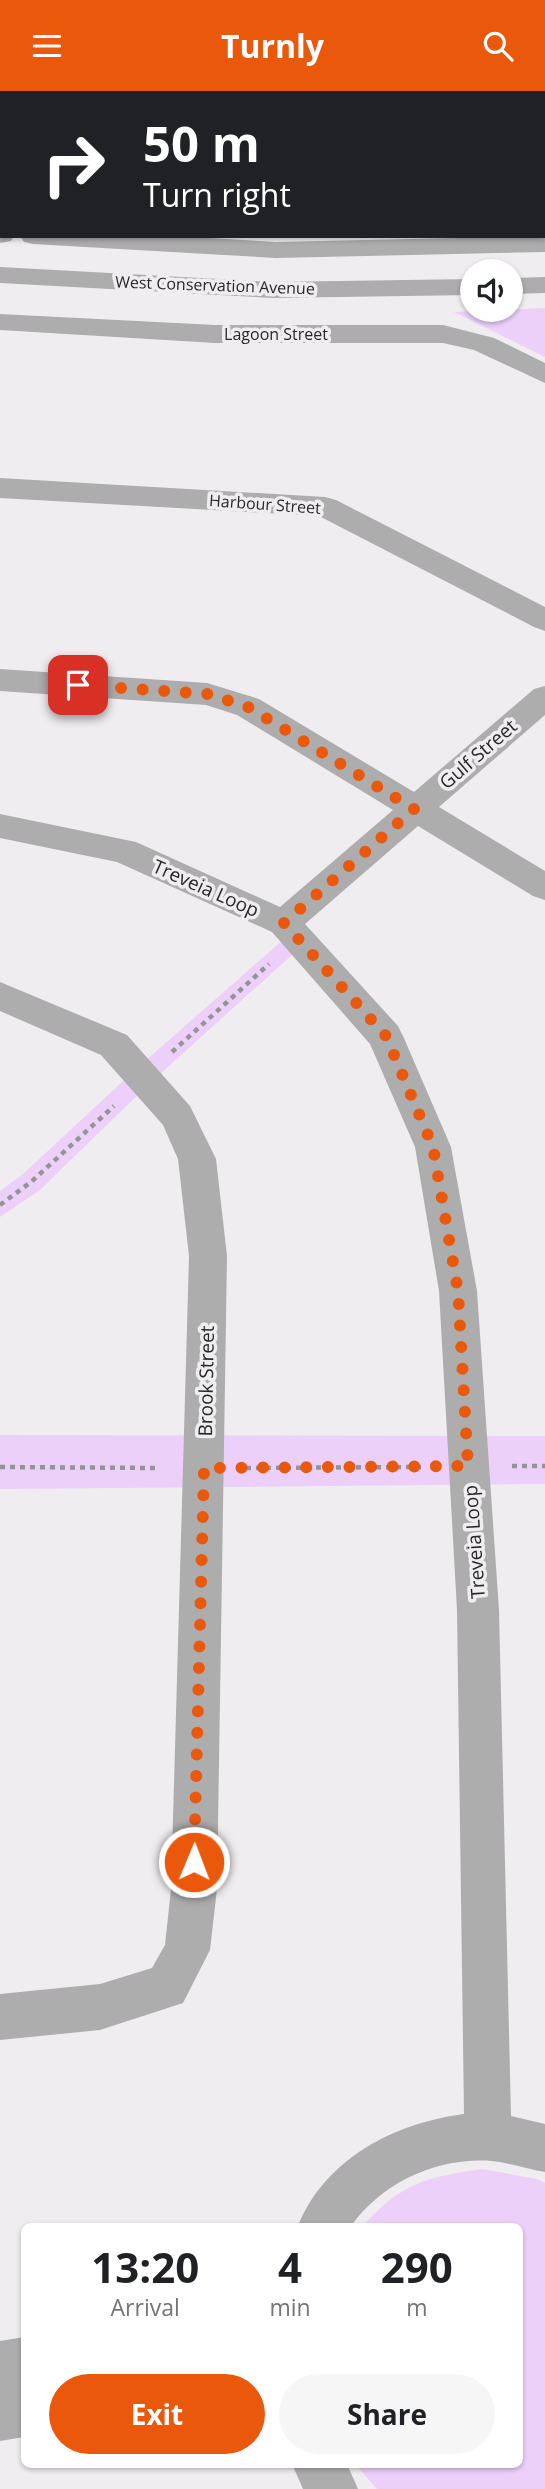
<!DOCTYPE html>
<style>
:root{--surface:#fff;--page:#f6f6f6;--text:#202124;--muted:#757577;--accent:#ea580c}
body{margin:0;font-family:"Open Sans",sans-serif;background:var(--page);color:var(--text);height:100vh;display:flex;flex-direction:column;font-size:26px;white-space:nowrap}
*{box-sizing:border-box;margin:0}
p{font-size:23px;color:var(--muted)}
.icon{flex:none;width:38px;height:38px;fill:none;stroke:currentColor;stroke-width:2;stroke-linecap:round;stroke-linejoin:round}
.map{position:relative;flex:1;overflow:hidden}
.sheet{position:absolute;left:21px;top:2132px;width:502px;height:245px;display:flex;flex-direction:column;background:var(--surface);border-radius:10px;box-shadow:0 2px 5px #0004}
.sheet>*{flex:none}
.hud{position:absolute;left:0px;top:0px;width:546px;height:147px;box-shadow:0 2px 5px #0004;background:#202124;color:#fff;overflow:hidden}
.tools{position:absolute;left:460px;top:168px;display:grid;gap:14px}
.tools a{display:grid;place-items:center;width:63px;height:63px;border-radius:50%;background:var(--surface);box-shadow:0 2px 5px #0004;font-size:35px}
.pin{position:absolute;display:grid;place-items:center;width:60px;height:60px;color:#fff;margin:-30px;border-radius:14px;box-shadow:0 4px 10px #0006}
.me{position:absolute;width:77px;margin:-38px;rotate:1deg;stroke-linejoin:round;filter:drop-shadow(0 0 5px #0008)}
.turn{display:flex;align-items:center;gap:24px;height:147px;padding:0 28px;font-size:32px}
.turn .icon{width:91px;height:91px;stroke-width:2.5}
.turn b{display:block;font-size:49px;line-height:60px}
.eta{display:flex;justify-content:space-evenly;align-items:center;height:119px;text-align:center}
.eta b{font-size:42px;font-weight:700;line-height:49px}
.action{display:flex;gap:14px;margin-top:auto;padding:14px 28px}
.action a{flex:1;height:80px;border-radius:42px;background:var(--accent);color:#fff;font-size:28px;font-weight:700;line-height:80px;text-align:center}
.action a+a{background:var(--page);color:var(--text)}
header{display:flex;justify-content:space-between;align-items:center;height:91px;padding:0 28px;background:var(--accent);color:#fff;font-size:32px;font-weight:700}
.map>svg:first-child{display:block}
.built{fill:#e6e0e9}
.green{fill:#ecd0fa}
.lines{fill:none;stroke-linecap:round;stroke-linejoin:round}
.path{stroke:#949395;stroke-width:4.5;stroke-dasharray:5 5;stroke-linecap:butt}
.minor{fill:#aeadae;fill-rule:evenodd}
.route{stroke:#ea580c;stroke-width:12;stroke-dasharray:0 21.6}
.labels{text-anchor:middle;dominant-baseline:central;stroke-width:7;stroke-linejoin:round;paint-order:stroke}
.far-street-label{font-size:16px;fill:#272728;stroke:#efedf0}
.street-label{font-size:19px;fill:#272728;stroke:#efedf0}
</style>
<header><svg class="icon" aria-label="menu" viewBox="0 0 24 24"><path d="M4 6h16M4 12h16M4 18h16"/></svg>Turnly<svg class="icon" aria-label="search" viewBox="0 0 24 24"><circle cx="10" cy="10" r="6"/><path d="M15 15l6 6"/></svg></header>
<div class="map">
<svg width="545" height="2398" viewBox="0 0 545 2398">
<rect width="100%" height="100%" fill="#efedf0"/>
<polygon class="built" points="0,0 545,0 545,116 544,2 2,2 2,72"/>
<g class="green">
<polygon points="545,217 545,266 454,221"/>
<polygon points="292,841 304,853 149,993 40,1099 0,1126 0,1100 23,1083 136,978"/>
<polygon points="0,1344 545,1345 545,1393 0,1398"/>
<path d="M482 2078 537 2088 545 2092V2398H377L355 2373H520V2135H363C401 2092 427 2086 482 2078Z"/>
</g>
<g class="lines">
<g class="path">
<polyline points="172,961 269,873"/>
<polyline points="0,1114 31,1091 114,1015"/>
<polyline points="512,1375 545,1375"/>
<polyline points="0,1376 160,1377"/>
<polyline points="246,1377 426,1376"/>
</g>
<g class="minor">
<polygon points="78,0 104,0 105,2 80,2"/>
<rect x="544" y="68" width="1" height="16"/>
<polygon points="0,136 2,145 14,145 11,150 0,152"/>
<polygon points="20,145 177,145 276,151 545,145 545,161 276,167 33,153 24,151"/>
<polygon points="0,176 273,191 472,188 472,204 273,207 0,192"/>
<polygon points="545,186 545,202 511,203 511,187"/>
<polygon points="0,223 215,234 443,234 494,247 545,272 545,292 474,259 443,252 215,252 0,239"/>
<polygon points="0,387 325,406 336,409 545,516 545,540 534,536 319,425 0,407"/>
<path d="M0 578 207 592 259 608 414 701 534 598 545 595V624L439 716 545 780V809L533 805 418 735 305 833 398 935 403 945 451 1056 477 1200 499 1519 511 2025 545 2033V2081C527 2078 510 2072 492 2070 437 2066 383 2091 351 2135H298C325 2068 394 2032 464 2023L457 1519 439 1200 415 1056 370 953 272 841 117 771 0 747V723L136 751 280 816 393 719 237 624 206 614 0 600Z"/>
<polygon points="0,891 127,944 190,1015 216,1068 227,1165 217,1798 210,1859 183,1912 100,1939 0,1949 0,1903 100,1893 152,1877 165,1854 171,1798 189,1165 178,1068 163,1034 101,964 0,920"/>
<polygon points="24,2246 24,2346 0,2350 0,2250"/>
<polygon points="292,2373 347,2373 358,2398 303,2398"/>
</g>
</g>
<g class="lines">
<polyline class="route" points="78,594 207,603 248,616 414,718 284,832 386,945 433,1056 458,1200 468,1375 204,1377 194,1771"/>
</g>
<g class="labels">
<g class="far-street-label">
<text transform="translate(215 194) rotate(2)">West Conservation Avenue</text>
<text x="276" y="243">Lagoon Street</text>
<text transform="translate(265 413) rotate(4)">Harbour Street</text>
</g>
<g class="street-label">
<text transform="translate(478 663) rotate(-41)">Gulf Street</text>
<text transform="translate(206 797) rotate(24)">Treveia Loop</text>
<text transform="translate(206 1290) rotate(-89)">Brook Street</text>
<text transform="translate(474 1451) rotate(-94)">Treveia Loop</text>
</g>
</g>
</svg>
<div class="tools">
<a><svg class="icon" aria-label="sound" viewBox="0 0 24 24"><path d="M4 9h4l5-4v14l-5-4H4zM17 9q2 3 0 6"/></svg></a>
</div>
<div class="pin" style="left:78px;top:594px;background:#d93025"><svg class="icon" aria-label="arrive" viewBox="0 0 24 24"><path d="M6 21V4h12l-3 4 3 4H6"/></svg></div>
<svg class="me" style="left:194px;top:1771px" viewBox="-20 -20 40 40"><circle r="17" fill="#ea580c" stroke="#fff" stroke-width="3"/><path d="M0-11L8 9 0 5-8 9z" fill="#fff"/></svg>
<div class="hud">
<div class="turn"><svg class="icon" aria-label="right" viewBox="0 0 24 24"><path d="M7 20v-9h11M14 6l5 5-5 5"/></svg><div><b>50 m</b>Turn right</div></div>
</div>
<section class="sheet">
<div class="eta">
<div><b>13:20</b><p>Arrival</p></div>
<div><b>4</b><p>min</p></div>
<div><b>290</b><p>m</p></div>
</div>
<div class="action"><a>Exit</a><a>Share</a></div>
</section>
</div>
